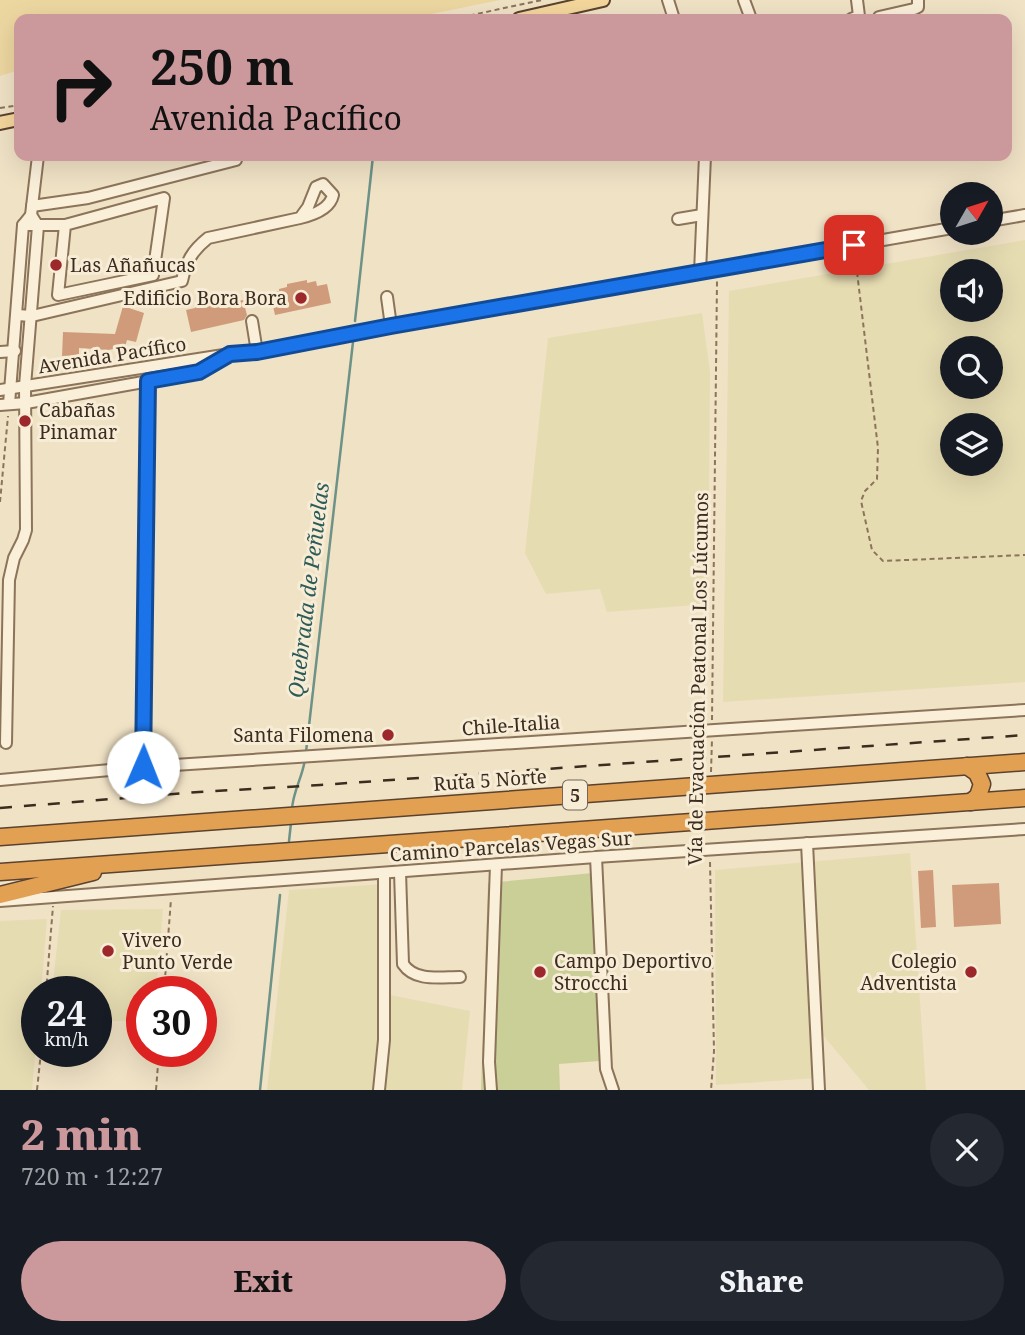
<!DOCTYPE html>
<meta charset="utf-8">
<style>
:root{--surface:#171b24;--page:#242831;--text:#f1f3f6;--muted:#9ea1a6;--accent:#cb989b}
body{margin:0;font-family:"Noto Serif",serif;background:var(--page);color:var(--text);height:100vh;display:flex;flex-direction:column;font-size:26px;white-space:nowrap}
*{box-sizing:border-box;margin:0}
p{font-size:23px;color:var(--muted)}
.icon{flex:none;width:38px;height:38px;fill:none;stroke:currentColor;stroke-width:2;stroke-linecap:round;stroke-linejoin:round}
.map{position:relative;height:1090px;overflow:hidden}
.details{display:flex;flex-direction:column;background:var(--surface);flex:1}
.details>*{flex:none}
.banner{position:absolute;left:14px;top:14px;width:998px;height:147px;border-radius:14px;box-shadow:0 7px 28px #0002;background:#cb989b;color:#111;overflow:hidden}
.needle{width:46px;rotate:51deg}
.controls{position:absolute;left:940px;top:182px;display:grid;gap:14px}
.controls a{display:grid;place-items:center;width:63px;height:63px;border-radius:50%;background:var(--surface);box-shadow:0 7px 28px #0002;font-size:35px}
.speed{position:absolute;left:21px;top:976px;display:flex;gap:14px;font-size:35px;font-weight:700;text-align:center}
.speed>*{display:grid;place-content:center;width:91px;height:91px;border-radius:50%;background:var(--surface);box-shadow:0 7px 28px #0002;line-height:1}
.speed small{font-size:18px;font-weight:400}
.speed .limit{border:10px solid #d22;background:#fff;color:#111}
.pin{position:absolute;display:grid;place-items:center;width:60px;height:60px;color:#fff;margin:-30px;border-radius:14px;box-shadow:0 4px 10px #0006}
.me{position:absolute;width:77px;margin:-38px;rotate:1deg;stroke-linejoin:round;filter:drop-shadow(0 0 5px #0008)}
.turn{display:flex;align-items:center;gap:24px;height:147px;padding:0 21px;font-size:32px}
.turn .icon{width:91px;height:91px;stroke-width:2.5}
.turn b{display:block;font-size:49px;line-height:60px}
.round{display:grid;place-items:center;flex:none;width:74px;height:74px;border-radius:37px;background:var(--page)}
.head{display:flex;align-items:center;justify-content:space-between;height:119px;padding:0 21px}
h1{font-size:42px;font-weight:800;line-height:52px;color:var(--accent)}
.primary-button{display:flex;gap:14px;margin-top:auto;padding:14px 21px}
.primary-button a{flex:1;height:80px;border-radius:42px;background:var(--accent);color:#111;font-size:28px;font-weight:800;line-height:80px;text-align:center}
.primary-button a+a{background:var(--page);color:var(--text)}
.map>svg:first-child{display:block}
.farmland{fill:#e6dcb2;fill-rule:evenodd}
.green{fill:#cacf98}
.sand{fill:#edd7a1}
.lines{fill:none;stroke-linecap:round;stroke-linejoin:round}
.stream{stroke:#6d9288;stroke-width:2.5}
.building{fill:#cf9b7a}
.minor-casing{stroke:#8c745a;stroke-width:14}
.major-casing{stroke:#5a422e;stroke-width:16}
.highway-casing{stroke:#5a422e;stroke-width:19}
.path{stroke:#8c745a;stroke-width:2;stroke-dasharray:5 3.5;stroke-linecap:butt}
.minor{stroke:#faefd9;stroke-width:10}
.major{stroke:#f4d79c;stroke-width:12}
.highway{stroke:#e2a053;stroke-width:16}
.rail{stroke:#3b2c1f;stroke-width:2.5;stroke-dasharray:12 12;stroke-linecap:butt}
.route-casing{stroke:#114b97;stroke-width:18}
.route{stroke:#1a73e8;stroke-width:12}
.poi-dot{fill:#9d282b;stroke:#f7ecd5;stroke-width:2.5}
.labels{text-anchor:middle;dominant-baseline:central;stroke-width:6;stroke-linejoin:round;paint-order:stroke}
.shield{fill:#f7ecd5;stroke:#736656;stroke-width:2}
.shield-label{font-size:18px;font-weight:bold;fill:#3b2c1f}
.poi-label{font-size:19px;fill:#3b2c1f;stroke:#f7ecd5;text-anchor:start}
.street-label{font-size:19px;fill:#3b2c1f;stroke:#f7ecd5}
.water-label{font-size:21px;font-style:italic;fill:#2d5c58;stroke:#f7ecd5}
</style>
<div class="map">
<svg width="1025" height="1090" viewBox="0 0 1025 1090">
<rect width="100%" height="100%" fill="#f0e2c5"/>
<g class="farmland">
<path d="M1025 240V682L723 702 729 291ZM990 271V310H952V271ZM990 348V387H952V348ZM990 425V464H952V425Z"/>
<polygon points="702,313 710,372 708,604 607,612 600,589 546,594 525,553 548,338"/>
<polygon points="910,853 926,1090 869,1090 817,1028 817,1078 716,1085 715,870"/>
<polygon points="386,884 390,995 470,1011 462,1090 267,1090 289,890"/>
<polygon points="163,909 156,992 142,992 142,1021 96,1021 96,992 52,992 61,910"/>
<polygon points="47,919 41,992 37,992 37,1035 32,1090 0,1090 0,921"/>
</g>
<polygon class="green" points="593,873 599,1061 559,1064 560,1090 481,1090 488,883"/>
<polygon class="sand" points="0,0 500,0 407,19 19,19 19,70 0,76"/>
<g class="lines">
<g class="stream">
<polyline points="355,321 373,156"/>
<polyline points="306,752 353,342"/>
<path d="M292 809C293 791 303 776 305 759"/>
<polyline points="289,841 291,823"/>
<polyline points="260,1090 280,895"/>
</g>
</g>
<g class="building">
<polygon points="307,280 307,283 316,281 317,286 327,284 331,303 275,315 270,293 279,291 279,289 287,287 287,284"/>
<polygon points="223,297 224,299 232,297 233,302 243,300 247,315 244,320 191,332 186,310 195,308 195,305 203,304 203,301"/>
<polygon points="123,306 144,313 136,342 127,340 125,347 108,350 79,348 79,355 62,356 63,332 115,334"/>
<polygon points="933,870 936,927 921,928 918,871"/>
<polygon points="999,883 1001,924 954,927 952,885"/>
</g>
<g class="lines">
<g class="minor-casing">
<g id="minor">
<polyline points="668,0 674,19"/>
<polyline points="744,0 751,19"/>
<polyline points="879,17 914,9 918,7 918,0"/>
<polyline points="851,19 859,16 857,0"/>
<polyline points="32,206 88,198 236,160 235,156"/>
<polyline points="678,219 702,215"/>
<polyline points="990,221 1025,215"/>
<polyline points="23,225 65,225 164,198 153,275 58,295 65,225"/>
<polyline points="700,272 705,156"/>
<polyline points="387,297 391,326"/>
<path d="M17 315 32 316 182 281C186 261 193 250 208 238L300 218C313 215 330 209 333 195L323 184 316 187 308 207 300 218"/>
<polyline points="252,321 257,352"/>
<polyline points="0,352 15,351"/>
<polyline points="0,390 230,354 257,352 391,326 952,228"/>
<polyline points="9,404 23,225 31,215 38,156"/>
<polyline points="0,405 26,403 199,372 227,356"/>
<polyline points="6,743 9,580 14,558 23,540 26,530 25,386 38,226 31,215"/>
<polyline points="143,767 147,381"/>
<polyline points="0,780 143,767 1025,710"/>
<polyline points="807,843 819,1090"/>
<polyline points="596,857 606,1069 613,1090"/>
<path d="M400 872 403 964C415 982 440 977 460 977"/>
<polyline points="0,901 596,857 1025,829"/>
<polyline points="379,1090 384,1040 384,873"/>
<polyline points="491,1090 489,1062 496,865"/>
</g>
</g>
<g class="major-casing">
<g id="major">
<polyline points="519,19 603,0"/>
<polyline points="0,123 19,119"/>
</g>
</g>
<g class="highway-casing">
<g id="highway">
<polyline points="967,766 977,773 982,784 978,796 971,802"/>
<polyline points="0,837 1025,762"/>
<polyline points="0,872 1025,798"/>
<polyline points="0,895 93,872"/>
</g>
</g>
<g class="path">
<polyline points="453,19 542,0"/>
<polyline points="0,108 19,105"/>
<polyline points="855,255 878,448 877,479 865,491 861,501 872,550 883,561 1025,555"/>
<polyline points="0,502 8,416"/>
<polyline points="712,720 717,281"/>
<polyline points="711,772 712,739"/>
<polyline points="710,862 714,1051 711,1090"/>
<polyline points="46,992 53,906"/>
<polyline points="164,992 171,899"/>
<polyline points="37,1090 41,1052"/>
<polyline points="156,1090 159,1052"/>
</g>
<use href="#minor" class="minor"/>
<use href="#major" class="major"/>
<use href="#highway" class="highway"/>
<polyline class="rail" points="0,808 199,792 320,785 1025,735"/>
</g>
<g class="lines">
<g class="route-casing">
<polyline id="route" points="143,767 148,381 199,372 230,354 257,352 391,326 854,245"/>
</g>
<use href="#route" class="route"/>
</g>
<g class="poi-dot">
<circle cx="56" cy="265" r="7"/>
<circle cx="301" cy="298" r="7"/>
<circle cx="25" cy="421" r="7"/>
<circle cx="388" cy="735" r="7"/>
<circle cx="108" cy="951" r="7"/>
<circle cx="540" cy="972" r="7"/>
<circle cx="971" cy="972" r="7"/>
</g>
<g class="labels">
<rect class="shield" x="563" y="780.5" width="24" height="29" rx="5"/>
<g class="shield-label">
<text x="575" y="795">5</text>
</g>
<g class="poi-label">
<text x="70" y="265">Las Añañucas</text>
<text x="287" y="298" text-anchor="end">Edificio Bora Bora</text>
<text x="39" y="410">Cabañas<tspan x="39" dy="22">Pinamar</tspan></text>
<text x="374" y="735" text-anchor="end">Santa Filomena</text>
<text x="122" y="940">Vivero<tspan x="122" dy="22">Punto Verde</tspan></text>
<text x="554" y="961">Campo Deportivo<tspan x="554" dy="22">Strocchi</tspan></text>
<text x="957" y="961" text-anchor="end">Colegio<tspan x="957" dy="22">Adventista</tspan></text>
</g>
<g class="street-label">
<text transform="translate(112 355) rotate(-9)">Avenida Pacífico</text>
<text transform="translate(698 679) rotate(-89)">Vía de Evacuación Peatonal Los Lúcumos</text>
<text transform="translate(511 725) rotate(-4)">Chile-Italia</text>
<text transform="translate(490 780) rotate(-4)">Ruta 5 Norte</text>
<text transform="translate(511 846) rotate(-4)">Camino Parcelas Vegas Sur</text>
</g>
<g class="water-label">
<text transform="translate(308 590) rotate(-83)">Quebrada de Peñuelas</text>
</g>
</g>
</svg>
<div class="controls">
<a><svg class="needle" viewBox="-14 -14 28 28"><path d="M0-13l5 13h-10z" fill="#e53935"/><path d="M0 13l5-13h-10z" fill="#9ea1a6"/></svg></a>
<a><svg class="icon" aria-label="sound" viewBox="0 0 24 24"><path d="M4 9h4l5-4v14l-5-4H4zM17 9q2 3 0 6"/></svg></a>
<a><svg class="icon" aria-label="search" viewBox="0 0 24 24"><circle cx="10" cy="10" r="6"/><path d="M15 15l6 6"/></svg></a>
<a><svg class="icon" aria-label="layers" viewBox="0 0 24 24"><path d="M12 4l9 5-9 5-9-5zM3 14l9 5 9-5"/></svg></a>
</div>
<div class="speed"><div>24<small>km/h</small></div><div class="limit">30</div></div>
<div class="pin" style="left:854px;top:245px;background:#d93025"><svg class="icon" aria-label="arrive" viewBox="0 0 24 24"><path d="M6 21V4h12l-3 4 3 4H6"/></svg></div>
<svg class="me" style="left:143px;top:767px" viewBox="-20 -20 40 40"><circle r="19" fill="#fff"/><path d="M0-13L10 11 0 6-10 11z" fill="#1a73e8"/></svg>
<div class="banner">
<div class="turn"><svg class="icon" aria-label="right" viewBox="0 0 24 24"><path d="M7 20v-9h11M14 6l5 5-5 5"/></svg><div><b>250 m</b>Avenida Pacífico</div></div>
</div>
</div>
<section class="details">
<div class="head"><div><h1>2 min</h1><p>720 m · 12:27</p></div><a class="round"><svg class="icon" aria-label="close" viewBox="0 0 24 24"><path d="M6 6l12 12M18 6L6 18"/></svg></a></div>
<div class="primary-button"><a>Exit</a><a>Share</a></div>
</section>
